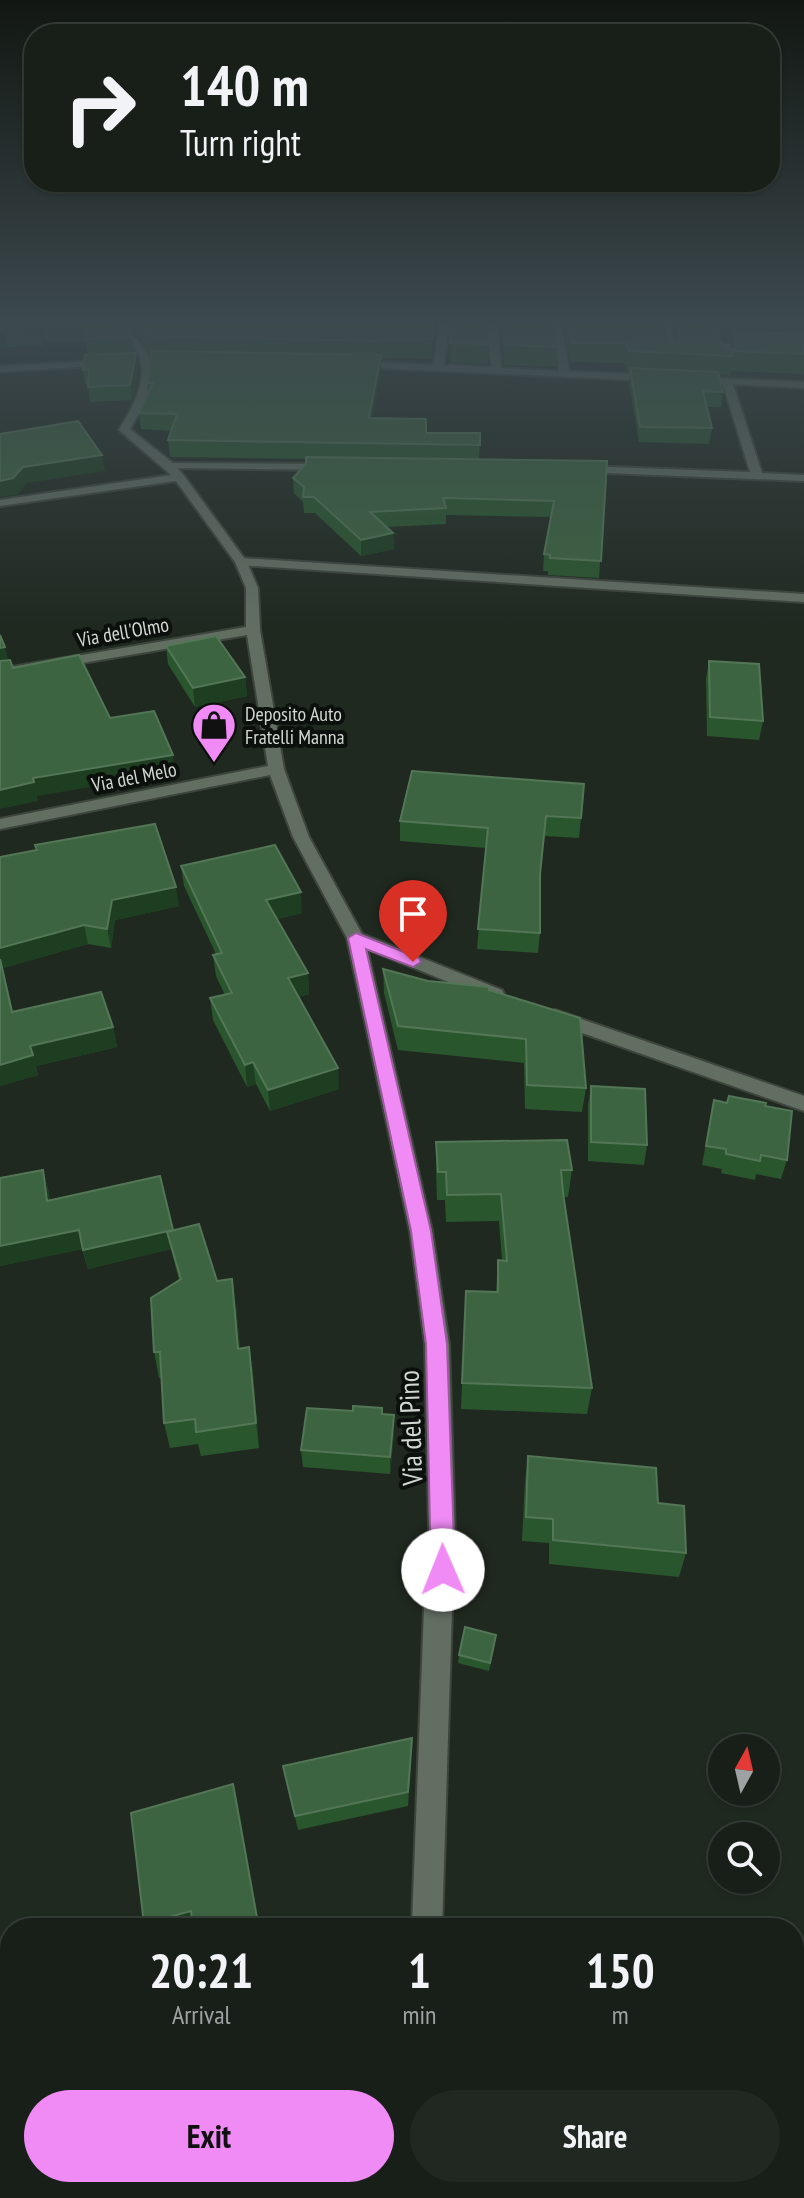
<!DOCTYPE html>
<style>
:root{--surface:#181f18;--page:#212721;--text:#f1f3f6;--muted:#9fa2a2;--line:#363d37;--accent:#f08bf5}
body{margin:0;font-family:"PT Sans Narrow",sans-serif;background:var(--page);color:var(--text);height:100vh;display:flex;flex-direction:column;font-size:30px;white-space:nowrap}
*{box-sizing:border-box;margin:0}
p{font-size:26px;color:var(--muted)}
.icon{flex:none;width:44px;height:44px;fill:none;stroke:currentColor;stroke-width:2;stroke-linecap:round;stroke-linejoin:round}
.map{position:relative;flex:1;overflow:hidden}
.side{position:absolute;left:0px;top:1918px;width:804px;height:280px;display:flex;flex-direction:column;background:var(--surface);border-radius:32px 32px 0 0;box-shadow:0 2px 6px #0004,0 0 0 2px var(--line)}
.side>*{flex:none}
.hud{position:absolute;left:24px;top:24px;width:756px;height:168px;border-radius:32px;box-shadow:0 2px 6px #0004,0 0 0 2px var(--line);background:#181f18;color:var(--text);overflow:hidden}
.needle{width:52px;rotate:8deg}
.tools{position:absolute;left:708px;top:1734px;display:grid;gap:16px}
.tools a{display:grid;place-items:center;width:72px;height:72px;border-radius:50%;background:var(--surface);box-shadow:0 2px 6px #0004,0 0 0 2px var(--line);font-size:40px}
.pin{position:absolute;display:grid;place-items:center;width:68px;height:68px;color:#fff;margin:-82px -34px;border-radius:50% 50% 50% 0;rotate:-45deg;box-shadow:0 0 8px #0007}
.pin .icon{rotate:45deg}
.me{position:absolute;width:88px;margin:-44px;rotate:359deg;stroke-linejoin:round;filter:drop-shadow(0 0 6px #0008)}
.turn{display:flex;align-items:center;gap:28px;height:168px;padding:0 24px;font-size:36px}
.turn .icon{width:104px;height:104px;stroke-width:2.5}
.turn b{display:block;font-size:56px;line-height:68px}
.eta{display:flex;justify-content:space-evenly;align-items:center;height:136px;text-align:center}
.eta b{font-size:48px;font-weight:800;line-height:56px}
.primary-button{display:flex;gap:16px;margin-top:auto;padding:16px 24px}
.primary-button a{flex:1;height:92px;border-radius:48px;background:var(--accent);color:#111;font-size:32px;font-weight:800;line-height:92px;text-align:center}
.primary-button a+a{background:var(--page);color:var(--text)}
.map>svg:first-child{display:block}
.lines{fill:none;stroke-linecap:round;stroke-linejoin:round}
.lane-casing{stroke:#3d453d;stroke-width:4}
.street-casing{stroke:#3d453d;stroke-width:4}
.lane{fill:#636e63;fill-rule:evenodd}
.street{fill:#636e63;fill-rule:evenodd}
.wall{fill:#2a562e}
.shaded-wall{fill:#1e3e21}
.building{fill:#3c6440;stroke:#537656;stroke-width:2}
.route{fill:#f08bf5;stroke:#9c5a9f;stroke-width:2}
.labels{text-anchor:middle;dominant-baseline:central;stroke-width:8;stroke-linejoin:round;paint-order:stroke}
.far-street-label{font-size:20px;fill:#d1d7d1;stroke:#0c100c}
.far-poi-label{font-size:20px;fill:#d1d7d1;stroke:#0c100c;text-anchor:start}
.near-street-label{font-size:28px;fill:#d1d7d1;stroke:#0c100c}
</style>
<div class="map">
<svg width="804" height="2198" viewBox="0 0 804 2198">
<rect width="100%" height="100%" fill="#202920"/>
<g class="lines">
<g class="lane-casing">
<g id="lane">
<polygon points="661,321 670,321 676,361 668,359"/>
<polygon points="719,344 804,344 804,350 722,349"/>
<polygon points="727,378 732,381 762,473 804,475 804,481 582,472 576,469 582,466 750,472 722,381"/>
<polygon points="170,463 330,464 336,467 330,470 166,468 166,464"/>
<polygon points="241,558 804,594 804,602 237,565 235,562"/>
</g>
</g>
<g class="street-casing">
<g id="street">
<path d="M107 321H117C126 332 140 339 147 353 160 377 143 408 130 429L174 464 185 477 247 562 258 588 260 630 284 769 309 837 362 934 502 990 504 994 495 1000 488 998 367 949 432 1231 449 1344 456 1570 452 1609 442 1928H414L412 1924 424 1609 430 1570 425 1344 410 1231 347 938 293 837 270 775 0 829V819L268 766 247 635 0 677V669L246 627V588L235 562 176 481 0 506V500L171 475 119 430C132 409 150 378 138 353 131 340 116 333 107 321Z"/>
<polygon points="439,321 449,321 444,365 491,367 488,321 497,321 501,368 559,371 552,321 561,321 569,371 655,375 660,378 655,381 356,367 351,364 356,361 434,365"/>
<polygon points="111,360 108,365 0,372 0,366"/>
<polygon points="695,377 804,382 804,388 691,382"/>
<polygon points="555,1010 804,1096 804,1111 548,1021 546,1016"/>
</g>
</g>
<use href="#lane" class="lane"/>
<use href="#street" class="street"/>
</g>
<g class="wall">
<polygon points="0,321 436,321 432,359 383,358 383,361 381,361 381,371 372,418 426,433 480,433 479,460 607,461 599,578 548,575 548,571 543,571 544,554 551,517 446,515 446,524 387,527 393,533 394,549 361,556 315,513 304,513 303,502 294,493 293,478 306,464 306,459 170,457 168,440 172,431 141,429 139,413 148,393 147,383 151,355 140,339 123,324 132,337 138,367 132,400 90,402 88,384 85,385 83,370 88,355 86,341 45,342 42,346 8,347 0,351"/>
<polygon points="451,321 489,344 488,364 450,362"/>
<polygon points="500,321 553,321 557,347 556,367 504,365"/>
<polygon points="562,321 664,321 668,340 675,343 673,321 716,321 722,346 730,349 731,340 727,340 722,321 804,321 804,374 731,371 730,376 718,375 723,392 721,407 707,407 712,428 709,444 639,442 629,383 630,371 627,371 624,363 571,362"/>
<polygon points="166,646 245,677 247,696 195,707 168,664"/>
<polygon points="709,661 763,721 759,740 707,736 706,679"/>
<polygon points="412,771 581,818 579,838 544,836 540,877 540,933 538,953 477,949 486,848 400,841 400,821"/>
<polygon points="0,857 179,906 115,920 111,948 88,944 3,968 13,1012 113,1027 117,1047 36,1066 38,1075 0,1086"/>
<polygon points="181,866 302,913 277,919 308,973 309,994 298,997 339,1089 270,1111 256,1084 247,1087 213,1020 210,998 225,995 216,976 213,955 216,954 184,886"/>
<polygon points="383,969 428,981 489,990 586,1088 582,1112 525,1109 524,1063 398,1050 384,993"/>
<polygon points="591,1086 647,1145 644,1165 588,1161 588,1105"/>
<polygon points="714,1100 727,1103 765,1106 787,1160 781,1179 756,1174 755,1180 721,1173 722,1169 702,1165"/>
<polygon points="436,1142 572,1170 568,1197 564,1197 592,1388 587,1414 461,1409 466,1291 496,1292 498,1260 502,1260 499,1221 446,1222 445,1200 437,1200 436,1169"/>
<polygon points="43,1170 48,1189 50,1200 173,1230 236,1305 240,1348 249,1347 253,1373 259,1448 201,1456 198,1444 170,1448 164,1423 162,1378 159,1378 154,1352 179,1280 171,1249 88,1269 82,1249 0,1266 0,1178"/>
<polygon points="382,1414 394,1415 394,1433 390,1474 303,1467 301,1450"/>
<polygon points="528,1456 658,1503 686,1553 679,1577 549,1564 549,1543 522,1541 525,1481"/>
<polygon points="495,1643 489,1671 458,1663 459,1655"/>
<polygon points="412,1738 408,1806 298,1830 283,1766"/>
</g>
<g class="shaded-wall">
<polygon points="434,321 436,321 432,359 432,339"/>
<polygon points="42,323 45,342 42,346 38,327"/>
<polygon points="4,328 8,347 0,351 0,330"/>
<polygon points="136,353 138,367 132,400 130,385"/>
<polygon points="381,355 381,371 370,435 369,418"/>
<polygon points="102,455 105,471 27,483 17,495 0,497 0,481 23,467"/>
<polygon points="393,533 394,549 361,556 361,540"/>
<polygon points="5,647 9,664 0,667 0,648"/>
<polygon points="245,677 247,696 195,707 193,688"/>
<polygon points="173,755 175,773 37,796 38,801 0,809 0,790 33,778"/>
<polygon points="176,887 179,906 115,920 111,948 107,929 112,900"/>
<polygon points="301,892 302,913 268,921 266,900"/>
<polygon points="84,925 88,944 3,968 18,1032 0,959 0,948"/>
<polygon points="308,973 309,994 290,999 288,978"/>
<polygon points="113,1027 117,1047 36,1066 38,1075 0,1086 0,1065 30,1046"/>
<polygon points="253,1062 256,1084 247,1087 245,1065"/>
<polygon points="338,1068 339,1089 270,1111 268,1090"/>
<polygon points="43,1170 48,1189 52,1219 47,1201"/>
<polygon points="79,1230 84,1249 0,1266 0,1246"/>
<polygon points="173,1230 167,1232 171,1249 88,1269 83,1250"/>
<polygon points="232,1279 236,1305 242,1374 238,1349"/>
<polygon points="249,1347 253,1373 259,1448 256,1423"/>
<polygon points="394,1415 394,1433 390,1474 390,1457"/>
<polygon points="233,1784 237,1798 260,1928 224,1928"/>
<polygon points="191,1911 195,1923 177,1928 146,1928 144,1924"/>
</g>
<g class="building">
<polygon points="0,321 121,321 127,328 132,337 85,339 87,322 42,323 38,327 4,328 0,330"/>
<polygon points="138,321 434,321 432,339 383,339 382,341 148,336"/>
<polygon points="451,321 487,321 489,344 450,343"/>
<polygon points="503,321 553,321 557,347 505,345"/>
<polygon points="567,321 664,321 668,340 680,344 677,321 716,321 722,346 732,350 736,347 733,332 804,334 804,354 732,351 733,356 629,351 626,343 572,343"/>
<polygon points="730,321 804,321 804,322"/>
<polygon points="152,351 381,355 369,418 426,419 426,433 480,433 480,445 168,440 177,414 139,413 153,383 147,383"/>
<polygon points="136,353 130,385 88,387 89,369 83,370 85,355"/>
<polygon points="630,368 718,372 723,392 703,391 712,428 640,427"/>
<polygon points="78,421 102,455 23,467 13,478 0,481 0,434"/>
<polygon points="306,457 607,461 601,561 550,558 550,555 544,554 554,501 443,498 446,508 370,512 393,533 361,540 314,497 303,497 304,487 293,478 306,464"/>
<polygon points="0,635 5,647 0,648"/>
<polygon points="216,636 245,677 193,688 166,646"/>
<polygon points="79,655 110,718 154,711 173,755 33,778 34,782 0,790 0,661 10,660 13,668"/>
<polygon points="709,661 759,664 763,721 710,717"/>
<polygon points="412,771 584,784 581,818 546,816 540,874 540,933 478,929 488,828 400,821"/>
<polygon points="155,824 176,887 112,900 107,929 84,925 0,948 0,857 37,850 35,845"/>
<polygon points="275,845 301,892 266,900 308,973 288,978 338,1068 268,1090 253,1062 245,1065 210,998 232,993 213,955 222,953 181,866"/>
<polygon points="0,959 12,1012 101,992 113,1027 30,1046 33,1055 0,1065"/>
<polygon points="383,969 428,981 489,987 489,990 580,1018 586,1088 527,1085 526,1039 398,1026"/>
<polygon points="591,1086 645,1089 647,1145 591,1142"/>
<polygon points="729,1096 766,1103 765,1106 792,1111 787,1160 761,1155 760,1161 726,1154 726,1149 706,1146 714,1100 727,1103"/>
<polygon points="567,1140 572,1170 561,1170 563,1193 592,1388 462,1383 466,1291 498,1292 498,1260 507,1261 501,1194 447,1195 446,1172 438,1172 436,1142"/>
<polygon points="43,1170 47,1201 160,1176 173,1230 83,1250 79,1230 0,1246 0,1178"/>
<polygon points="199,1224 217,1281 232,1279 238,1349 249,1347 256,1423 196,1432 195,1419 164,1423 160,1352 154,1352 151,1298 181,1279 167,1232"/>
<polygon points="353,1406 382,1408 382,1414 394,1415 390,1457 301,1450 307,1408 353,1411"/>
<polygon points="528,1456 656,1468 658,1503 684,1506 686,1553 553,1540 553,1519 526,1517"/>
<polygon points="465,1627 496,1635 490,1663 459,1655"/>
<polygon points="412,1738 408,1792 295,1816 283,1766"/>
<polygon points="233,1784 257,1918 224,1928 193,1928 191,1911 144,1924 131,1813"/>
</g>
<linearGradient id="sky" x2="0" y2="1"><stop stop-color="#121712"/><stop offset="0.51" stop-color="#3c494e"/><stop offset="1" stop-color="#3c494e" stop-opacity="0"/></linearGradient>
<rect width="804" height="629" fill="url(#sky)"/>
<polygon class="route" points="356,933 419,958 421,962 413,967 366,949 431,1231 447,1344 455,1570 452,1578 443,1581 435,1578 431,1570 426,1344 411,1231 348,938"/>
<defs>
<g id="shop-pin" transform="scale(2.3)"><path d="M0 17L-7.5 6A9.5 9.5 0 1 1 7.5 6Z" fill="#f08bf5" stroke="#0c100c"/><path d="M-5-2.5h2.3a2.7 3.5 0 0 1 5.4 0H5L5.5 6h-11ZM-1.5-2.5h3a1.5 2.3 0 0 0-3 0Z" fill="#111"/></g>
</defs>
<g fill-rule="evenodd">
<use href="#shop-pin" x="214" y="725"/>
</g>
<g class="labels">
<g class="far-street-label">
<text transform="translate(123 632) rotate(-10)">Via dell'Olmo</text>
<text transform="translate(134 777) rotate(-11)">Via del Melo</text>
</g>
<g class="far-poi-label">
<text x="245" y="714">Deposito Auto<tspan x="245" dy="23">Fratelli Manna</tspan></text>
</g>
<g class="near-street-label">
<text transform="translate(410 1428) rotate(-92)">Via del Pino</text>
</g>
</g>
</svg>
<div class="tools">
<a><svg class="needle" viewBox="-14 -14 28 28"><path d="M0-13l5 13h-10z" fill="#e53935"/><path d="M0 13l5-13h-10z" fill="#9fa2a2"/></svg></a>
<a><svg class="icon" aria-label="search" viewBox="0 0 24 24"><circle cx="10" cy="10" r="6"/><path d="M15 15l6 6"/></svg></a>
</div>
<div class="pin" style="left:413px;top:962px;background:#d93025"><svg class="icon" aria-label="arrive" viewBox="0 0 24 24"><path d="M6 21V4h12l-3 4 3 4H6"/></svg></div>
<svg class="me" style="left:443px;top:1570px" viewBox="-20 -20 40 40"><circle r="19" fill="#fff"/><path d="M0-13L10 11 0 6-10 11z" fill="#f08bf5"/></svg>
<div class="hud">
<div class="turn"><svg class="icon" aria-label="right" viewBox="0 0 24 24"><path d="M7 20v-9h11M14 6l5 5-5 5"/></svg><div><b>140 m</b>Turn right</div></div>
</div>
<section class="side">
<div class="eta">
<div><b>20:21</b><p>Arrival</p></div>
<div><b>1</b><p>min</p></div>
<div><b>150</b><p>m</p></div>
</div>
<div class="primary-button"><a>Exit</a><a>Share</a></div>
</section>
</div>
